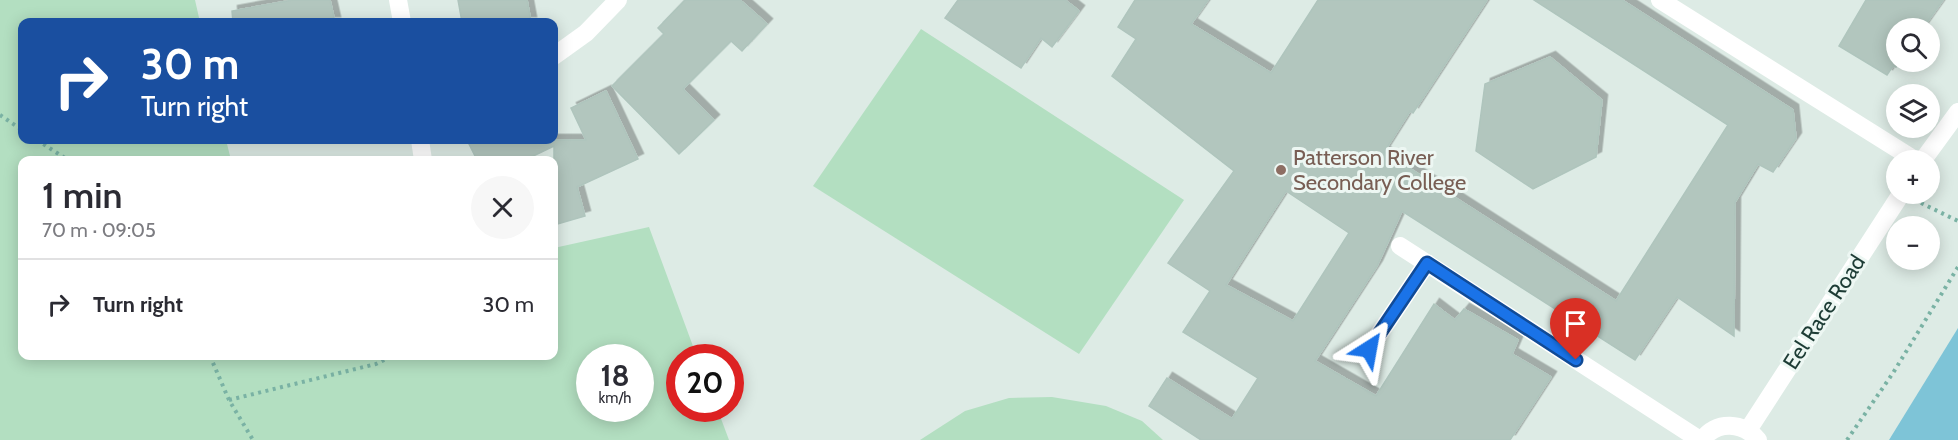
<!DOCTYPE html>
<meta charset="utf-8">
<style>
:root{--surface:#fff;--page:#f7f7f7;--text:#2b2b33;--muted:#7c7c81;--line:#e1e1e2}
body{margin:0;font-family:Cabin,sans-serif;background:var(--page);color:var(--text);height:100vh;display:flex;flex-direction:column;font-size:22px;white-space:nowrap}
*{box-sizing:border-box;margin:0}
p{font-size:20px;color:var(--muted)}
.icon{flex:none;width:33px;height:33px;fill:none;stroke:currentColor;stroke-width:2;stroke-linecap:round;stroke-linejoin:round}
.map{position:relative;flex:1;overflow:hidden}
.drawer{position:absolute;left:18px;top:156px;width:540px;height:204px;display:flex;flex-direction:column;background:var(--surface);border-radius:12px;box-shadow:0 3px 15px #0003}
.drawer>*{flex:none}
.hud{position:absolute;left:18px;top:18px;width:540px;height:126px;border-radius:12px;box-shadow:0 3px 15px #0003;background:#1a4fa0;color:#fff;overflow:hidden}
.fabs{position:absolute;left:1886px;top:18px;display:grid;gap:12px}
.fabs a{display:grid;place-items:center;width:54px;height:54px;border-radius:50%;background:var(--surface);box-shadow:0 3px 15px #0003;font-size:30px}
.speed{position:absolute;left:576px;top:344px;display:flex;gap:12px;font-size:30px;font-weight:700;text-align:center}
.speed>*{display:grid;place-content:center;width:78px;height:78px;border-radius:50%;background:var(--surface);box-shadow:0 3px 15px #0003;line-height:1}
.speed small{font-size:15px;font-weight:400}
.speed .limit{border:9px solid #d22;background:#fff;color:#111}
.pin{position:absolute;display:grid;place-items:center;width:51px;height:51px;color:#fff;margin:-62px -26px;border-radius:50% 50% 50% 0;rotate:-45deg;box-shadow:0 0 6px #0007}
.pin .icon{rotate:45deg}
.me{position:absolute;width:66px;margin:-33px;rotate:34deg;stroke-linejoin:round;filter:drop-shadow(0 0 4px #0008)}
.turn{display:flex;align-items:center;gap:21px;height:126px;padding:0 24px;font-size:27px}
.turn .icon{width:78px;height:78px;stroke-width:2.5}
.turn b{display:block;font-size:42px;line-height:51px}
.round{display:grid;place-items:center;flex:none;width:63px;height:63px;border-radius:32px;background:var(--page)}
.head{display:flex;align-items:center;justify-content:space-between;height:102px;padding:0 24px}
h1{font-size:36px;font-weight:600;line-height:45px}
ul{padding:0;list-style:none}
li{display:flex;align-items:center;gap:18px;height:90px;padding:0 24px;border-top:2px solid var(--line)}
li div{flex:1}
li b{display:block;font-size:22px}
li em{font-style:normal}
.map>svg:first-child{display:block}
.green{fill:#b3dfc1;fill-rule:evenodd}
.water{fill:#7ec4d7}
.building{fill:#b2c6be;stroke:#afc5bd;stroke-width:1.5;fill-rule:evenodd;filter:url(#shadow)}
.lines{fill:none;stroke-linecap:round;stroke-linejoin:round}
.path{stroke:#7ab2a4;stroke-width:4;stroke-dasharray:3 4.5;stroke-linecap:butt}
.minor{stroke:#fff;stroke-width:18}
.route-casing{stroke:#114b97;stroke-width:15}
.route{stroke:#1a73e8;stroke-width:10}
.education-dot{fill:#8d6e63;stroke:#edf7f3;stroke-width:2}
.labels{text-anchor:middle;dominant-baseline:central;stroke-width:6;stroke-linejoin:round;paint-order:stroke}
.education-label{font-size:22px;fill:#785e54;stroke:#edf7f3;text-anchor:start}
.street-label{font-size:22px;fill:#1d3c35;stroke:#edf7f3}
</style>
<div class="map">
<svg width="1958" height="440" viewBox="0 0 1958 440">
<defs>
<filter id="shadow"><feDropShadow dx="5.5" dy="-5.5" stdDeviation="0" flood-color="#0004"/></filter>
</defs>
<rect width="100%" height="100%" fill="#ddebe5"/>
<g class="green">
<path d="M0 0H195L200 22H22V140H226L231 160H22V356H554V248L649 227 697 357H680V408H717L729 440H0ZM590 357H640V408H590Z"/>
<polygon points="921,29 1184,200 1079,354 813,186"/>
<polygon points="1052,397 1106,406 1142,421 1163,440 920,440 965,411 1009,398"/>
</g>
<polygon class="water" points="1958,328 1958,440 1889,440"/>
<g class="building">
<polygon points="293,0 330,0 335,22 233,22 232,11"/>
<polygon points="458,0 527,0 531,22 462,22"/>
<polygon points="685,0 740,0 767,24 742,51 731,41 683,89 714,120 679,154 612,86 664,34 658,28"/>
<polygon points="958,0 1065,0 1079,11 1052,47 1041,38 1021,68 945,18"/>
<path d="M1135 0H1208L1191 24 1271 73 1318 0H1487L1413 113 1410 111 1384 152 1616 301 1728 125 1534 0H1622L1793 110 1796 138 1773 172 1758 164 1735 202 1734 336 1677 297 1635 360 1402 211 1377 266 1315 361 1376 396 1434 304 1455 320 1464 309 1518 340 1512 354 1551 377 1510 440H1201L1149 406 1167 378 1232 419 1258 378 1183 332 1210 291 1168 263 1234 171 1112 76 1136 39 1118 27ZM1286 191 1349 233 1293 321 1226 285Z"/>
<polygon points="1866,0 1943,0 1923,28 1896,28 1896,62 1900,62 1896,67 1893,66 1887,75 1839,46"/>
<polygon points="1550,57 1602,100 1596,157 1533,189 1476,151 1485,84"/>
<polygon points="606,91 638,159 577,187 585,216 554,225 554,146 525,160 477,160 467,140 586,140 571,108"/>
</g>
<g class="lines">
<g class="path">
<polyline points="0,115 22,130"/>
<polyline points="37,140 68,160"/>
<polyline points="1921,203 1958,221"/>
<polyline points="210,356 229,400 253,440"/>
<polyline points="229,400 376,364 392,356"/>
<polyline points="1847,440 1893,373 1958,267"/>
</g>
<g class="minor">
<polyline points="398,0 402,22"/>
<polyline points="1660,0 1915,160"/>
<polyline points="554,56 586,33 618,0"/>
<polyline points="420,140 423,160"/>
<polyline points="1923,160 1958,112"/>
<polyline points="1400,246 1700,440"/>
<polyline points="1369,349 1427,263"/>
<polyline points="1748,430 1901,194"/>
<path d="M1702 440C1717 420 1743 422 1758 440"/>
</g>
</g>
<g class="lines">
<g class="route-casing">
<polyline id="route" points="1369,349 1427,263 1576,360"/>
</g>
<use href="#route" class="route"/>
</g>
<circle class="education-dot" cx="1281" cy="170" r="6"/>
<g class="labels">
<g class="education-label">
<text x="1293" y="157">Patterson River<tspan x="1293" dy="25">Secondary College</tspan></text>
</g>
<g class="street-label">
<text transform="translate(1824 312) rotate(-57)">Eel Race Road</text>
</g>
</g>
</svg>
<div class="fabs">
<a><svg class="icon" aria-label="search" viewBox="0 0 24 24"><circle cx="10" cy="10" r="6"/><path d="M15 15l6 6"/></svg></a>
<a><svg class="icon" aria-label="layers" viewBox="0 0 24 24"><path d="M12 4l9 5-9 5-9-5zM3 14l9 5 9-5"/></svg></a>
<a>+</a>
<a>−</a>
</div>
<div class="speed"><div>18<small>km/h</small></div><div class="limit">20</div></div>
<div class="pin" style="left:1576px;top:360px;background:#d93025"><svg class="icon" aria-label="arrive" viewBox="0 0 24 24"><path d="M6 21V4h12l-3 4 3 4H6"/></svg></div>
<svg class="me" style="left:1369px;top:349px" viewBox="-20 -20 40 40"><path d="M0-17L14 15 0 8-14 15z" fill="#1a73e8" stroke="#fff" stroke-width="4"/></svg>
<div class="hud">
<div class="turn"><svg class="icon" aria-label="right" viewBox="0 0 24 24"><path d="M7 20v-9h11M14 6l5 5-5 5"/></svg><div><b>30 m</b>Turn right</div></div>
</div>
<section class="drawer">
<div class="head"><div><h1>1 min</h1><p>70 m · 09:05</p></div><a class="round"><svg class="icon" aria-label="close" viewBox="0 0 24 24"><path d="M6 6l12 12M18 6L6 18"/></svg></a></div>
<ul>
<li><svg class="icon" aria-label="right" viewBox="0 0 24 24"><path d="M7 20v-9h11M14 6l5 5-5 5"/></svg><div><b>Turn right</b></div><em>30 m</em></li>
</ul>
</section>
</div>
